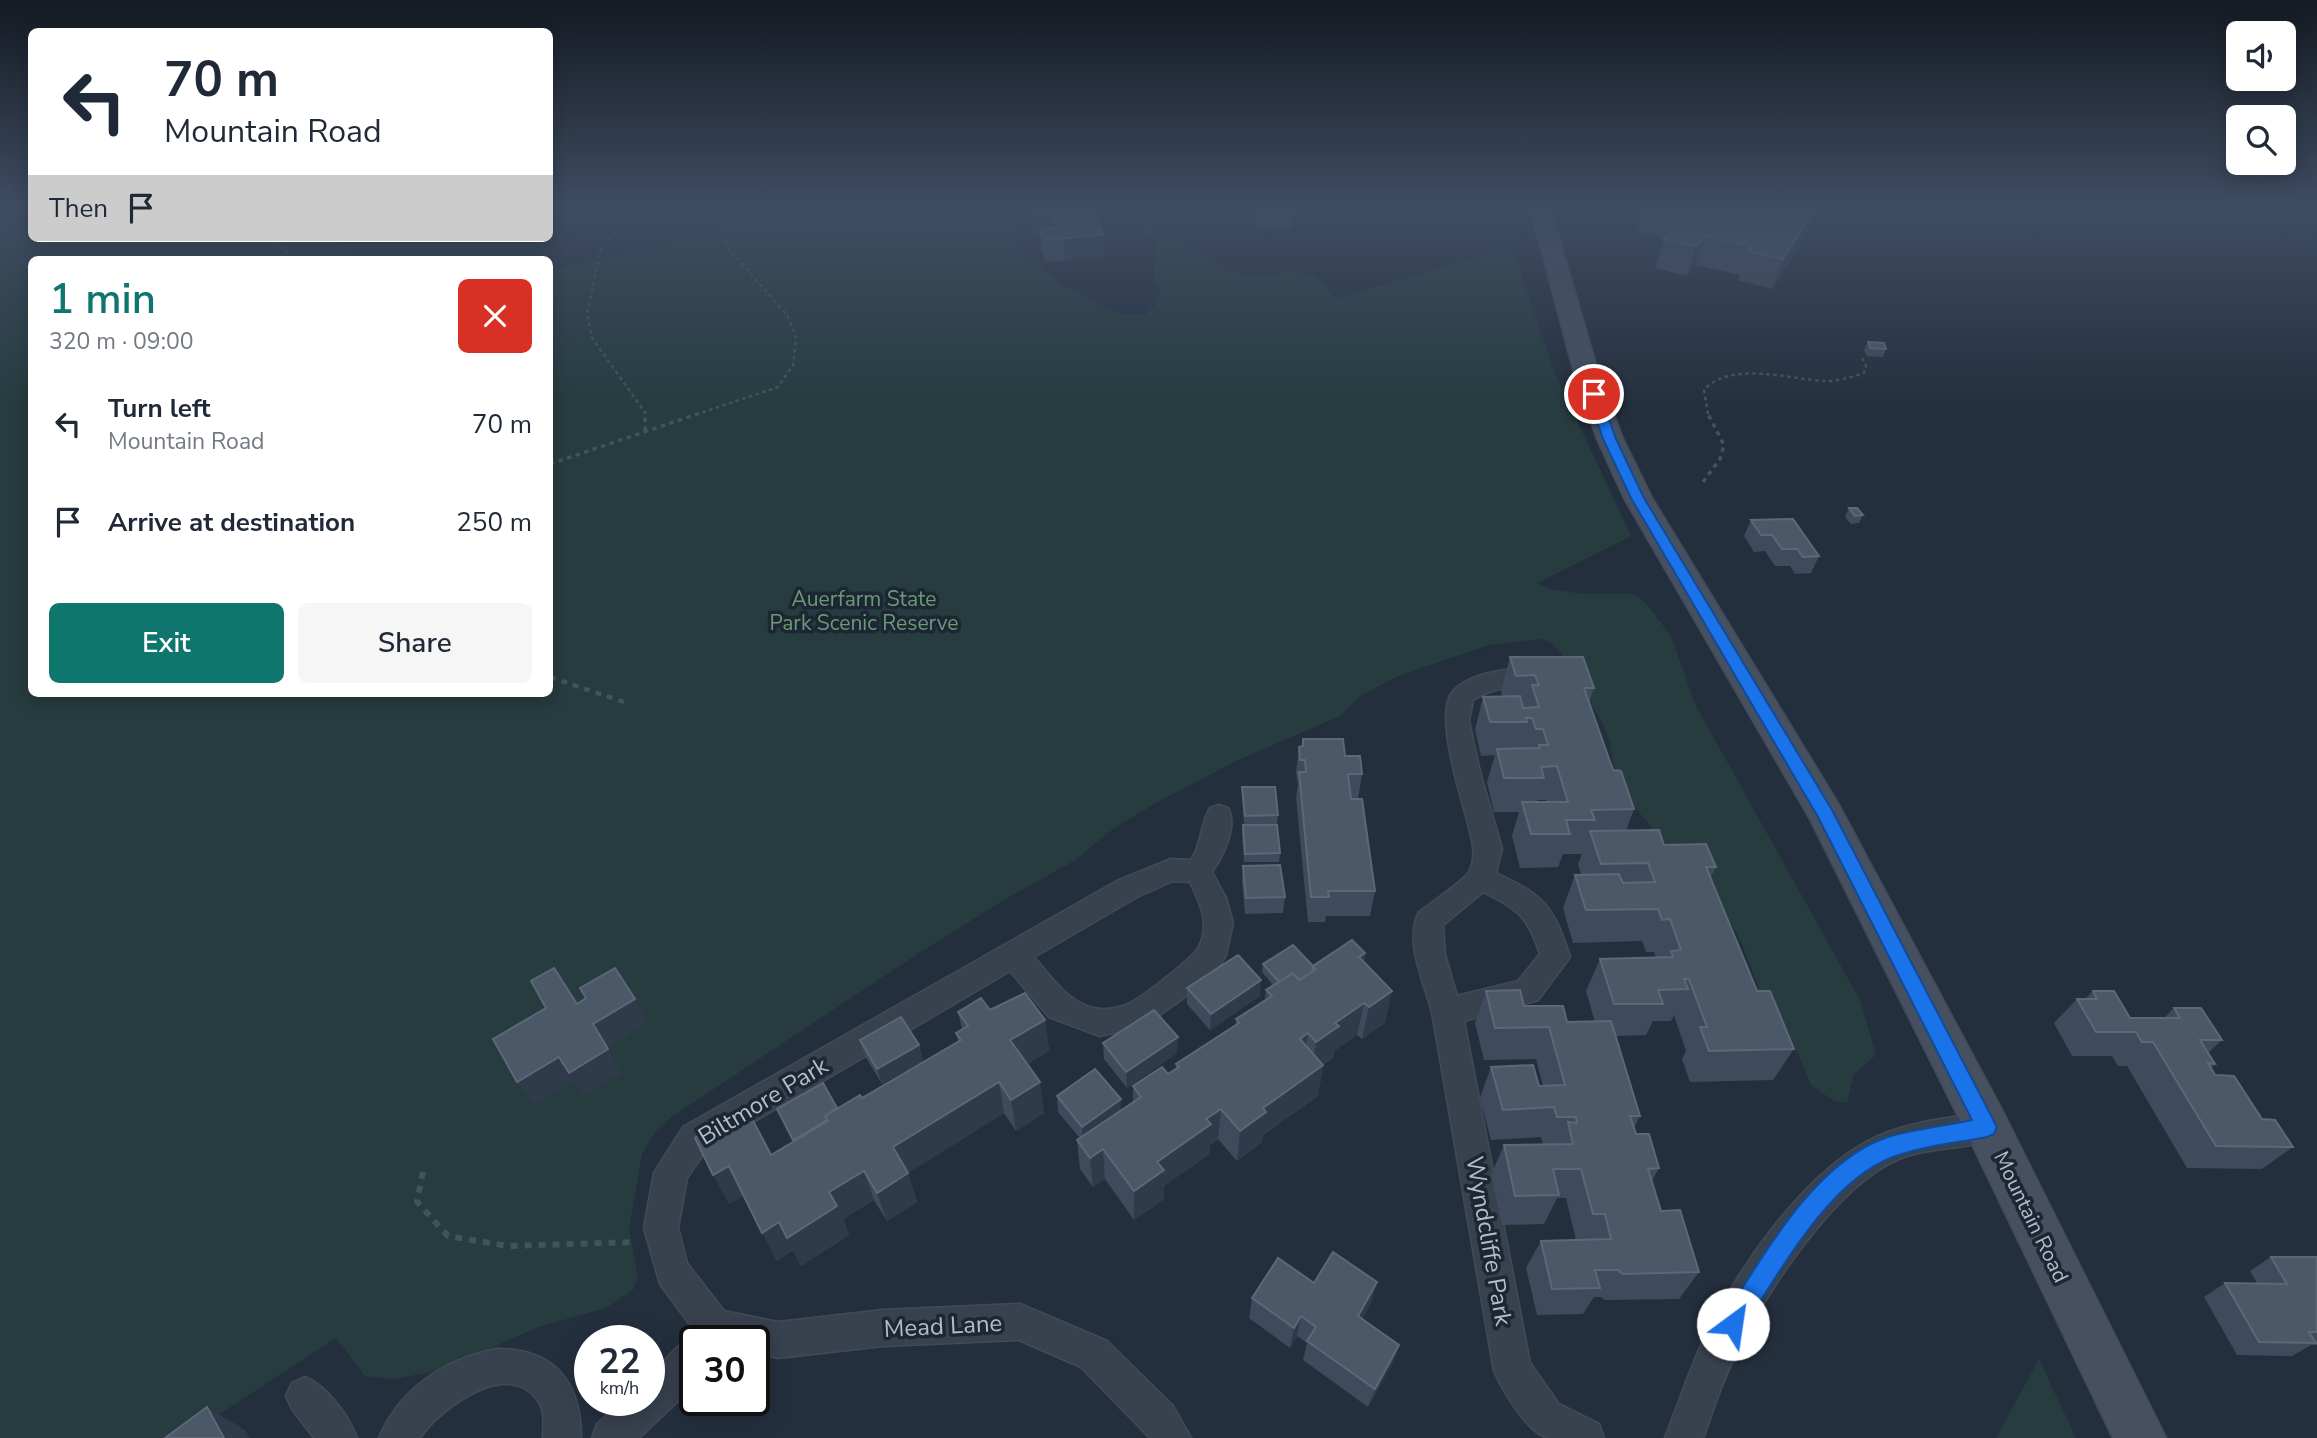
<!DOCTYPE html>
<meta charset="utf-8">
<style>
:root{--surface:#fff;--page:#f6f6f7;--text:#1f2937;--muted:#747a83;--accent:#0f766e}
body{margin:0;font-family:"Nunito Sans",sans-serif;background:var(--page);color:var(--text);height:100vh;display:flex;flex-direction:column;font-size:26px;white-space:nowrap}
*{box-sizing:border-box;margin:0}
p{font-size:23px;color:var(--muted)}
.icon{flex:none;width:38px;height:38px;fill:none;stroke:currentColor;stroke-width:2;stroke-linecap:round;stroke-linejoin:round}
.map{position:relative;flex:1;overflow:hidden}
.sheet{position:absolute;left:28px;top:256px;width:525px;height:441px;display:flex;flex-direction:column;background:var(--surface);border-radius:10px;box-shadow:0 4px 18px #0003}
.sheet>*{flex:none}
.banner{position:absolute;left:28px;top:28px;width:525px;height:214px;border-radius:10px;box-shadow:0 4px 18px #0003;background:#fff;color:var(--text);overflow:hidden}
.fabs{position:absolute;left:2226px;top:21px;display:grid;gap:14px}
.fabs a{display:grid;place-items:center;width:70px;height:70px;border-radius:10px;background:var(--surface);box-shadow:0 4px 18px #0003;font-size:35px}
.speed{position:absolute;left:574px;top:1325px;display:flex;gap:14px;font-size:35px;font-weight:700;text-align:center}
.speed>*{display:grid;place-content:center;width:91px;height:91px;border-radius:50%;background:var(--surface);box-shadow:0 4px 18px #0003;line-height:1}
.speed small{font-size:18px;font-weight:400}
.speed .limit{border:4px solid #111;border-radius:10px;background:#fff;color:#111}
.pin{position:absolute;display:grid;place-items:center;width:60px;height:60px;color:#fff;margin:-30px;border:4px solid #fff;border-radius:50%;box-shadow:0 2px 7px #0007}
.me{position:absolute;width:77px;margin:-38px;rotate:31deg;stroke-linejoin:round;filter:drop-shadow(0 0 5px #0008)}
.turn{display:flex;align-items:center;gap:24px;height:147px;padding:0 21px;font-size:32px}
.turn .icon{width:91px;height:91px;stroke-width:2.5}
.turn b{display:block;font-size:49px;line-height:60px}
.then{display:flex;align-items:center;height:66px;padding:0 21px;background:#0003;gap:14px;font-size:26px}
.round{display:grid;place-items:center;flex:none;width:74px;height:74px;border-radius:10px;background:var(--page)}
.summary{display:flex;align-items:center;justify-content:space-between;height:119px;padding:0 21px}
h1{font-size:42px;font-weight:600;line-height:52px;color:var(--accent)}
.primary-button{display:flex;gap:14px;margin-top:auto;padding:14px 21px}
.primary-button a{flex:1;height:80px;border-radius:10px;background:var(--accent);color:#fff;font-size:28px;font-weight:600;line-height:80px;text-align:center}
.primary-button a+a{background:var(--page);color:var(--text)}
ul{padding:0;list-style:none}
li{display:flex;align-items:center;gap:21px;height:98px;padding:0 21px}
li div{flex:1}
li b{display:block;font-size:26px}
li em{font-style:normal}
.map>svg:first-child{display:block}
.green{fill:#263c3f}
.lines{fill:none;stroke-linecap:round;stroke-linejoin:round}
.street-casing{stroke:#414a57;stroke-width:3}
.secondary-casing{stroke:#414a57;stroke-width:3}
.path-far3{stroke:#3f5557;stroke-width:2.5;stroke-dasharray:3.5 3.5;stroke-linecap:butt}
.path-far2{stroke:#3f5557;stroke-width:3.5;stroke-dasharray:4.5 4.5;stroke-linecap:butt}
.path-far1{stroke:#3f5557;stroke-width:4.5;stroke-dasharray:6 6;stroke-linecap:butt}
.path{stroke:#3f5557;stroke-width:6;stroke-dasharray:7 7;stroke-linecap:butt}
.street{fill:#38414e;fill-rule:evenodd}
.secondary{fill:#465061;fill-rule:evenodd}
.wall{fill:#3f4b5c;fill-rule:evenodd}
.shaded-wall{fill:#2f3b4b}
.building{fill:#4b5868;stroke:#5c6777;stroke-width:2}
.route{fill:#1a73e8;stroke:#114b97;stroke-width:2}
.labels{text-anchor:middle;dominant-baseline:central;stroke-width:7;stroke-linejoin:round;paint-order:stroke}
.park-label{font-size:21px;fill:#6b9a76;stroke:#1d2633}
.street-label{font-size:21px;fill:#b4bcc9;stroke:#1d2633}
.near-street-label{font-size:24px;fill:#b4bcc9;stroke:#1d2633}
</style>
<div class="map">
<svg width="2317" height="1438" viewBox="0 0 2317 1438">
<rect width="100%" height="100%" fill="#242f3e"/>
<g class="green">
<path d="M0 207H31L32 238H336L353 259H32V693H550V271L812 207H1010L1017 235V251L1038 263 1063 286 1122 315H1145L1155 305 1161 294 1153 276 1156 243 1135 227C1154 214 1206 260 1228 270 1256 284 1301 262 1322 282 1327 286 1331 293 1335 299L1512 247 1554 371 1631 536 1537 583 1553 590 1586 594H1635L1646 603 1671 636 1695 704 1861 1002 1876 1055 1854 1074 1847 1103 1834 1101 1811 1085 1797 1051 1768 1012 1741 941 1712 888 1672 853 1621 790 1613 766 1611 745 1603 724 1561 653 1550 642 1541 639 1489 645 1398 676 1362 695 1340 716 1236 761 1156 803 1113 829 1074 861 1004 900 919 953 673 1116 656 1131 642 1154 629 1229 638 1276 633 1290 606 1308 538 1327 442 1370 394 1379 365 1376 336 1338 183 1438H0Z"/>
<polygon points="2039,1359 2076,1438 1996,1438"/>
</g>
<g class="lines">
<g class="street-casing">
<g id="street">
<path d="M1535 668 1543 670 1547 676 1543 682C1517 689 1499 684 1473 700L1469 721 1480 772 1502 849 1496 873C1545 896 1553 905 1570 957L1538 1000 1464 1021 1530 1363 1559 1404 1599 1424 1604 1438C1586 1438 1566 1438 1549 1438 1528 1435 1502 1389 1494 1371L1432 1012C1424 983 1404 941 1419 912 1429 904 1464 881 1469 872 1478 855 1471 836 1467 820 1460 794 1433 710 1454 690 1472 672 1511 668 1535 668ZM1483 892C1518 909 1528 917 1540 954L1518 981 1457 996 1445 955 1443 925Z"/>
<path d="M1219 805 1228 808C1238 826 1223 857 1212 872L1226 898 1233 923 1226 955 1221 964 1185 997 1144 1026 1100 1036 1049 1017 1010 971 707 1149 687 1178 678 1228 687 1263 724 1311 778 1322 883 1310 1020 1304 1107 1341 1173 1406 1191 1438H1150L1081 1367 1019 1340 883 1346 778 1358 754 1353V1340H695V1385L639 1438H592L597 1424 624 1400H649V1377C664 1363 676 1343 695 1336L699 1337 660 1284 644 1228 654 1173 683 1127 1117 881 1171 859 1191 860C1202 844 1200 825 1210 808ZM1173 881 1190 882C1200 902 1211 926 1198 948 1192 959 1139 1000 1126 1005 1120 1007 1106 1010 1100 1009 1070 1006 1052 978 1034 957L1137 897Z"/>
<path d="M1987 1112 1998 1116 2003 1127 1998 1138C1967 1150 1931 1146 1899 1159 1834 1186 1764 1296 1734 1358 1721 1384 1713 1411 1703 1438H1665C1678 1405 1689 1371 1704 1339 1738 1268 1805 1169 1878 1136 1913 1121 1950 1118 1987 1112Z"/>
<path d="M496 1349C554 1348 581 1382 581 1438H543C543 1428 545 1414 541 1406 514 1353 440 1408 420 1438H379C400 1388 444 1360 496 1349Z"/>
<path d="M305 1377C328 1387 348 1415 357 1438H314L292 1409 286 1396 292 1383Z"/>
</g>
</g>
<g class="secondary-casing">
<polygon id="secondary" points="1530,207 1550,207 1598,372 1623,439 1652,498 1839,805 2003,1112 2166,1438 2113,1438 1971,1142 1810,819 1624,498 1597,439 1574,372"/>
</g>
<g class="path-far3">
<polyline points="667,207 708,211 721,222 729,249 787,315 796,337 793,365 778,387 698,414"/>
<polyline points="268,238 297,259"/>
<polyline points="646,414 592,338 587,314 602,244 621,227 652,213 673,209"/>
<path d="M1708 414 1704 390C1729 360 1792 380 1826 381 1839 381 1852 377 1864 373L1866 366 1862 358"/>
</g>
<g class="path-far2">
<polyline points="645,431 645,412"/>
<polyline points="550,464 703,412"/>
<polyline points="1703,482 1720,459 1724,445 1707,412"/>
</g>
<polyline class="path-far1" points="550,677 627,703"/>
<polyline class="path" points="423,1172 417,1202 448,1236 508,1246 636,1242"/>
<use href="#street" class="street"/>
<use href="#secondary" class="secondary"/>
</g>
<g class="wall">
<polygon points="1030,207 1090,207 1104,235 1104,257 1046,262 1041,251 1040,237 1035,237 1032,227"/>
<polygon points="1254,207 1292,207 1291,229 1254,228"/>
<polygon points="1644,207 1817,207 1808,232 1772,289 1738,280 1740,275 1695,265 1687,276 1655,268 1664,239 1637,232"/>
<polygon points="1964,207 1979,207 1978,210 1966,209"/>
<polygon points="1991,207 2018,207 2016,212 1997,212"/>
<polygon points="1868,342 1886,349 1883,357 1867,356 1864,350"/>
<polygon points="1849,508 1863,515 1859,523 1851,524 1845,517"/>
<polygon points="1751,520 1819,556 1811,573 1795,574 1790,566 1775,566 1765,551 1754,552 1744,536"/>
<path d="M1510 657 1594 688 1589 703 1613 770 1634 809 1626 831 1664 845 1716 867 1711 877 1757 991 1794 1049 1773 1080 1690 1082 1682 1059 1686 1051 1674 1015 1671 1021H1653L1646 1035 1616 1036 1640 1116 1634 1128 1636 1134 1659 1168 1652 1181 1661 1211 1699 1272 1679 1299 1605 1300 1601 1297H1594L1583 1314 1537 1315 1526 1268 1541 1241 1576 1240 1566 1198H1557L1544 1224 1502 1225 1491 1175 1504 1145H1543L1541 1137 1491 1140 1480 1098 1491 1067 1539 1086H1543L1536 1059 1484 1060 1475 1023 1486 991 1524 1006 1567 1022H1595L1586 991 1600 959 1656 958 1654 952H1646L1642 941 1573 943 1563 908 1575 875 1581 874 1578 864 1582 854H1563L1558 867 1520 868 1512 836 1519 812H1494L1487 782 1495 755 1481 756 1475 730 1483 697 1502 696 1501 691ZM1537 800H1546L1547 802H1537Z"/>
<polygon points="1303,739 1345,756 1362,774 1358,799 1375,891 1370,916 1326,916 1325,922 1308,922 1296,797 1298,785 1296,773 1299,747 1302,746"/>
<polygon points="1242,787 1278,815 1277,824 1244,824 1242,796"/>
<polygon points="1243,825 1280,853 1279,862 1244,862 1242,834"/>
<polygon points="1243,866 1285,897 1283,913 1245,914 1242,883"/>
<polygon points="1365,953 1364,962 1385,1023 1362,1039 1357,1035 1334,1051 1333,1058 1323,1065 1318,1096 1263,1135 1262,1142 1237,1161 1218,1139 1210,1145 1209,1154 1164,1186 1164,1199 1134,1220 1105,1179 1093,1187 1080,1169 1077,1140 1080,1138 1058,1112 1057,1096 1121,1110 1133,1102 1133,1086 1168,1074 1176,1068 1176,1064 1236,1024 1236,1019 1265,1000 1266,990 1273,985 1262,972 1263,964 1313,966"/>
<polygon points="1187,988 1260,996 1210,1030 1187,1004"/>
<polygon points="2093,991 2130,1018 2164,1018 2174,1008 2222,1040 2208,1053 2215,1064 2211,1068 2215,1075 2293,1147 2262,1169 2187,1168 2127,1066 2118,1066 2112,1056 2072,1056 2054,1023 2077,999 2085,999"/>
<polygon points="990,1010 1045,1020 1049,1051 1027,1064 1044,1113 1016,1131 1004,1113 908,1173 917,1202 887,1221 874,1200 843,1219 849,1235 801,1266 793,1250 777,1261 744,1195 729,1204 771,1155 793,1142 777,1109 837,1108 862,1098 958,1041 956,1033 962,1029 958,1012"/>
<polygon points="860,1040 919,1045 923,1061 882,1084 865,1056"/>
<polygon points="1103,1043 1177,1053 1127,1088 1104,1059"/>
<polygon points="2271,1257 2317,1257 2317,1345 2311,1345 2292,1356 2237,1355 2204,1297 2225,1283 2257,1283 2250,1271"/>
<polygon points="1314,1283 1371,1303 1362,1319 1399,1345 1392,1364 1368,1407 1303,1360 1307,1343 1297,1336 1290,1348 1249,1318 1252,1298"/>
</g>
<g class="shaded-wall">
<polygon points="1816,207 1817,207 1808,232 1772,289 1783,259"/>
<polygon points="1052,214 1053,235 1040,229 1040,237 1035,237 1034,216"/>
<polygon points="1104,235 1104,257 1065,261 1063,239"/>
<polygon points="1705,236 1695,265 1687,276 1696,246"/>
<polygon points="1365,953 1359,986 1359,957"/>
<polygon points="1261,980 1260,996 1210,1030 1211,1014"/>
<polygon points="1392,991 1385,1023 1362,1039 1369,1007"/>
<polygon points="635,999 648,1023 607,1048 593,1024"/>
<polygon points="1364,1003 1357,1035 1334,1051 1333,1058 1311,1073 1316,1042 1335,1023"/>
<polygon points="1045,1020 1049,1051 1015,1072 1010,1040"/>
<polygon points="1308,1033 1304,1065 1300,1039"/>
<polygon points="1178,1037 1177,1053 1127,1088 1126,1072"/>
<polygon points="919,1045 923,1061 882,1084 877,1069"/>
<polygon points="608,1049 622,1073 584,1096 574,1081 534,1105 517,1082 559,1057"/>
<polygon points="1323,1065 1318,1096 1263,1135 1262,1142 1237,1161 1240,1131 1263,1108"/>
<polygon points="999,1082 1004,1113 902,1177 893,1147"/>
<polygon points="1040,1082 1044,1113 1016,1131 1011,1100"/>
<polygon points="1121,1099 1121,1115 1083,1143 1082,1127"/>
<polygon points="1221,1109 1218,1139 1210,1145 1209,1154 1164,1186 1164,1199 1134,1220 1134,1191 1157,1162 1206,1119"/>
<polygon points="827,1120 833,1136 800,1155 793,1140"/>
<polygon points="1103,1149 1105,1179 1093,1187 1090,1158"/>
<polygon points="729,1166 744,1195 729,1204 713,1175"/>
<polygon points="864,1171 874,1200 843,1219 849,1235 801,1266 793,1250 777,1261 762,1233"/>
<polygon points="908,1173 917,1202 887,1221 877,1193"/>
<polygon points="1377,1282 1371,1303 1352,1336 1358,1316"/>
<polygon points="1301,1316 1297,1336 1290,1348 1294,1328"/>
<polygon points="1399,1345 1392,1364 1368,1407 1375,1389"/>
<polygon points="207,1407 245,1430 250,1438 224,1438"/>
</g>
<g class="building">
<polygon points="1031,207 1090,207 1104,235 1044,240 1040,229 1058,227 1052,214 1034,216"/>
<polygon points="1255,207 1292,207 1292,214 1255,213"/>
<polygon points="1658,207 1816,207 1783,259 1748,251 1751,246 1705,236 1696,246 1664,239 1685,213"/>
<polygon points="1868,342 1884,343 1886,349 1870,348"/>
<polygon points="1849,508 1857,508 1863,515 1855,516"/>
<polygon points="1793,519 1819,556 1803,557 1797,549 1782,549 1772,535 1761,535 1751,520"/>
<polygon points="1510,657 1583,657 1594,688 1584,688 1613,770 1621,771 1634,809 1591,810 1595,820 1566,820 1570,834 1531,834 1522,802 1568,802 1557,766 1541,767 1544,778 1504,778 1497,749 1540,748 1539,745 1548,745 1543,729 1536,729 1532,718 1526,718 1527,722 1490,722 1483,697 1520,696 1523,708 1539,707 1532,685 1539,685 1535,675 1516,676"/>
<polygon points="1303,739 1343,739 1345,756 1360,756 1362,774 1348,774 1351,799 1362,799 1375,891 1328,891 1329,897 1311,897 1299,772 1306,772 1305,760 1300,760 1299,747 1303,746"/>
<polygon points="1242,787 1275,787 1278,815 1245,816"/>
<polygon points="1243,825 1277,825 1280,853 1245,854"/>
<polygon points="1659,830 1664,845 1706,844 1716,867 1706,867 1757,991 1770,991 1794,1049 1709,1051 1700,1027 1707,1027 1689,979 1684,979 1688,989 1658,990 1663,1004 1614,1004 1600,959 1673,957 1671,951 1681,950 1670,919 1662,920 1658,909 1586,910 1575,875 1619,874 1623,883 1655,882 1648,863 1601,864 1590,831"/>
<polygon points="1280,865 1285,897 1246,898 1243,866"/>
<polygon points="1352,940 1365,953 1359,957 1392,991 1369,1007 1364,1003 1335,1023 1339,1026 1316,1042 1308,1033 1300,1039 1323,1065 1263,1108 1266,1112 1240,1131 1221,1109 1206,1119 1211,1124 1157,1162 1164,1170 1134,1191 1103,1149 1090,1158 1077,1140 1141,1097 1133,1086 1162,1067 1168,1074 1179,1067 1176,1064 1239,1023 1236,1019 1272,996 1266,990 1293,973 1299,980 1316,969 1313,966"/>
<polygon points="1293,945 1313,966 1312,972 1299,980 1293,973 1279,982 1263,964"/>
<polygon points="1238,955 1261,980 1211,1014 1187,988"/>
<polygon points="554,968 577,1004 586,998 580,988 615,968 635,999 593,1024 608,1049 569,1073 559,1057 517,1082 493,1039 546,1008 531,981"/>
<polygon points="1520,990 1524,1006 1563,1006 1567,1022 1611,1021 1640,1116 1630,1116 1636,1134 1649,1134 1659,1168 1648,1169 1661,1211 1680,1210 1699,1272 1623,1274 1618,1270 1595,1270 1600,1288 1552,1289 1541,1241 1611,1239 1605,1214 1593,1214 1581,1169 1553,1169 1559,1195 1515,1196 1504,1145 1573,1144 1568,1122 1577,1123 1576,1117 1557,1117 1554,1107 1503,1110 1491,1067 1533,1065 1539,1086 1565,1085 1549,1027 1495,1028 1486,991"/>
<polygon points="2093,991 2114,991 2130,1018 2180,1018 2174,1008 2201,1008 2222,1040 2200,1040 2215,1064 2208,1063 2215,1075 2234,1076 2262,1119 2275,1120 2293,1147 2216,1146 2153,1042 2142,1042 2136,1032 2096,1032 2077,999 2097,999"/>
<polygon points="1025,993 1045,1020 1010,1040 1040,1082 1011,1100 999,1082 893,1147 908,1173 877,1193 864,1171 829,1192 837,1206 787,1238 779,1222 762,1233 729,1166 713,1175 695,1138 747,1109 771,1155 828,1121 825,1116 860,1095 862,1098 961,1040 956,1033 968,1026 958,1012 981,998 990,1010"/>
<polygon points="1154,1010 1178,1037 1126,1072 1103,1043"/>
<polygon points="901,1017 919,1045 877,1069 860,1040"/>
<polygon points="1095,1069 1121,1099 1082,1127 1057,1096"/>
<polygon points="823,1083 837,1108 825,1116 827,1120 793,1140 777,1109"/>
<polygon points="1333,1252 1377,1282 1358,1316 1399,1345 1375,1389 1307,1341 1316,1327 1301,1316 1294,1328 1252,1298 1278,1258 1314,1283"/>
<polygon points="2271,1257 2317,1257 2317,1332 2309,1332 2316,1343 2259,1342 2225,1283 2287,1284"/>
<polygon points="207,1407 224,1438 165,1438"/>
</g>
<linearGradient id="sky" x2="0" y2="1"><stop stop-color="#141a22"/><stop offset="0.51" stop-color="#3f4d63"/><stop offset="1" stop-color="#3f4d63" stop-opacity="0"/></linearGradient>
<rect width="2317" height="408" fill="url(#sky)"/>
<path class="route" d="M1594 391 1600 394 1616 439 1644 498 1832 810 1997 1127 1994 1134 1987 1137C1957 1143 1922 1146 1893 1157 1828 1181 1777 1276 1741 1332L1733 1336 1725 1332 1721 1324 1725 1316C1763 1256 1816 1160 1888 1137 1915 1129 1945 1126 1972 1120L1818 817 1631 498 1603 439 1588 394Z"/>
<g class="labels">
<g class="park-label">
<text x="864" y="599">Auerfarm State<tspan x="864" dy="24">Park Scenic Reserve</tspan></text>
</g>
<g class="street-label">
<text transform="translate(2031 1217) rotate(64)">Mountain Road</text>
</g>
<g class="near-street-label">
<text transform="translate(763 1101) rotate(-31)">Biltmore Park</text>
<text transform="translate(1489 1241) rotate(80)">Wyndcliffe Park</text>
<text transform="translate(943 1326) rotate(-3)">Mead Lane</text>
</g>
</g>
</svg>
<div class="fabs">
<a><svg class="icon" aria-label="sound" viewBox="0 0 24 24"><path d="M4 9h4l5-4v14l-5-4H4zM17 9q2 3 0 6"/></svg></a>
<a><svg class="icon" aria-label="search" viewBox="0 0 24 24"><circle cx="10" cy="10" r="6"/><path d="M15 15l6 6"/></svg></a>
</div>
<div class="speed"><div>22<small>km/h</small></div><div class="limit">30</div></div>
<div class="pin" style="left:1594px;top:394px;background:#d93025"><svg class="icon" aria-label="arrive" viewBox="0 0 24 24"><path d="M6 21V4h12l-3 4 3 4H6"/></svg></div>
<svg class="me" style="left:1733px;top:1324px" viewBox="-20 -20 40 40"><circle r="19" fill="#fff"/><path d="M0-13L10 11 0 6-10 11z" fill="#1a73e8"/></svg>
<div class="banner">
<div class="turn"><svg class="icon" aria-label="left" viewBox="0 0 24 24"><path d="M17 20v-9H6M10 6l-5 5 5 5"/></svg><div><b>70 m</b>Mountain Road</div></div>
<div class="then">Then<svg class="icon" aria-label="arrive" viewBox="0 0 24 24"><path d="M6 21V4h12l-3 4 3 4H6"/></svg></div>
</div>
<section class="sheet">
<div class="summary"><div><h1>1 min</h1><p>320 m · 09:00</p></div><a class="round" style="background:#d93025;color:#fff"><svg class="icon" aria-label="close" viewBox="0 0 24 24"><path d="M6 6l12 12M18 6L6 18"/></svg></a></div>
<ul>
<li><svg class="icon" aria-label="left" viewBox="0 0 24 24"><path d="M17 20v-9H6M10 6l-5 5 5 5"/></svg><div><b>Turn left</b><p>Mountain Road</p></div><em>70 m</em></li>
<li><svg class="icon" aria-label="arrive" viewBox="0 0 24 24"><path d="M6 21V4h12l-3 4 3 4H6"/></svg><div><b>Arrive at destination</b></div><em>250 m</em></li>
</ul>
<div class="primary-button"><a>Exit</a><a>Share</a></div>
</section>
</div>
